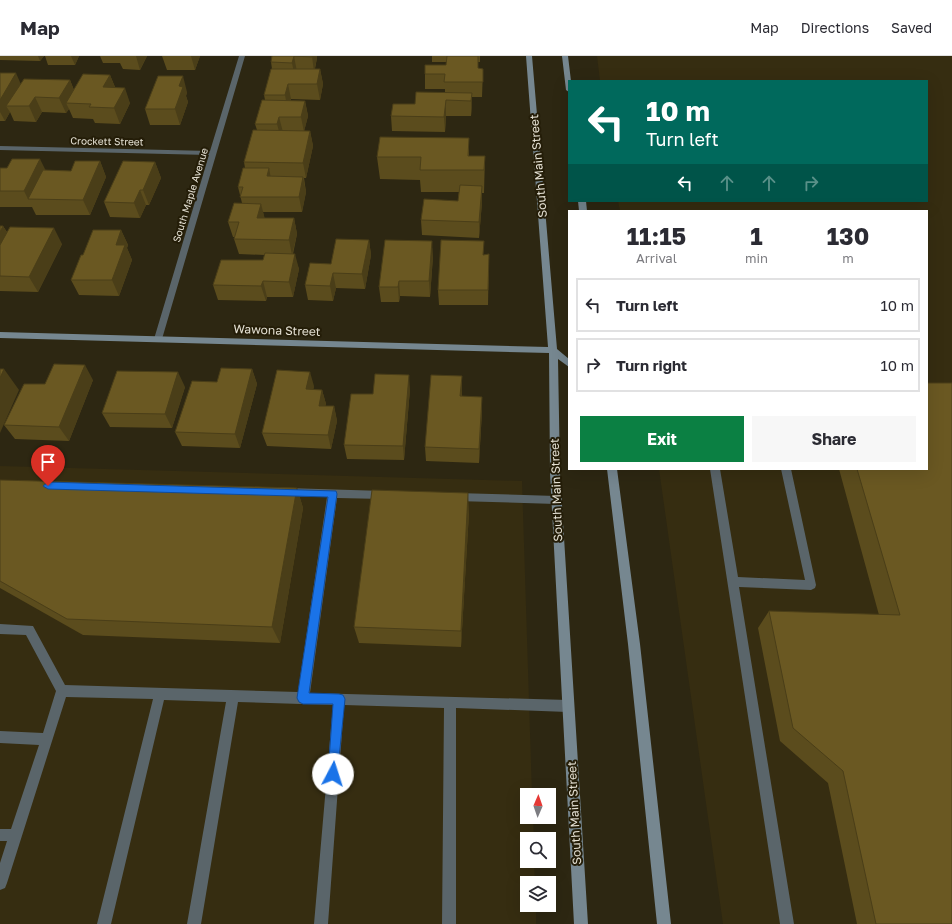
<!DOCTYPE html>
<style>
:root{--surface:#fff;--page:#f7f7f7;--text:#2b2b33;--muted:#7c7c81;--line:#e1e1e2;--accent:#0b8043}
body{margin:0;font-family:"Golos Text",sans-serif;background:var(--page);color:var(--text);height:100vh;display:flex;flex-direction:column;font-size:15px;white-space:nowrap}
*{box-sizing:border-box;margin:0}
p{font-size:13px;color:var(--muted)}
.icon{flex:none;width:22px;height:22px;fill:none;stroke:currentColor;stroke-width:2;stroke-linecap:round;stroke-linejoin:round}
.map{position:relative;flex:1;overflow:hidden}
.details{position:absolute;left:568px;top:154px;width:360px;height:260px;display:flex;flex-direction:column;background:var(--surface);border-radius:0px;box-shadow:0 4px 16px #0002}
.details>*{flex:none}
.top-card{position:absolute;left:568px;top:24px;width:360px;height:122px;border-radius:0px;box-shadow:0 4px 16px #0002;background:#00695c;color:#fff;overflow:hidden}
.needle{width:26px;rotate:2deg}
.buttons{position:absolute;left:520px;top:732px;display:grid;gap:8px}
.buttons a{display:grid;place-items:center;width:36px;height:36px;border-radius:0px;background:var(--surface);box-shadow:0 4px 16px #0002;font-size:20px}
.pin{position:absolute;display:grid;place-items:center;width:34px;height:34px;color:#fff;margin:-41px -17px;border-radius:50% 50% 50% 0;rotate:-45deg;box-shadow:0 0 4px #0007}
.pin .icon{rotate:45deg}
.me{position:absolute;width:44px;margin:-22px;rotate:5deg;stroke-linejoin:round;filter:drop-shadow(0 0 3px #0008)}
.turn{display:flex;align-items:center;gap:14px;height:84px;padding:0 12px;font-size:18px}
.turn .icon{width:52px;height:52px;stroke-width:2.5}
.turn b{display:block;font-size:28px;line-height:34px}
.lanes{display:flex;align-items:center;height:38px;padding:0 12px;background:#0003;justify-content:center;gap:20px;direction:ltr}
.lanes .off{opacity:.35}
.eta{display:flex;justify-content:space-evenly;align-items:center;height:68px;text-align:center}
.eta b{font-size:24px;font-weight:700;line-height:28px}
.action{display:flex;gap:8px;margin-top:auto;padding:8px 12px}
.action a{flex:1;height:46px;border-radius:0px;background:var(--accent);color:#fff;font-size:16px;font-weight:700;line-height:46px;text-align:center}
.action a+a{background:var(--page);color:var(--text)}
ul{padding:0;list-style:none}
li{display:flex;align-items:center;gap:12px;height:54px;margin:0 8px 6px;padding:0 4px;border:2px solid var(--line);border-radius:0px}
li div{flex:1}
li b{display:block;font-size:15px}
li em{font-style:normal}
header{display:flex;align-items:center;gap:24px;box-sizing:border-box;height:56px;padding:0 20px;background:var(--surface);border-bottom:1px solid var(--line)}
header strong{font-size:19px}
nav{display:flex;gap:22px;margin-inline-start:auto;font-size:14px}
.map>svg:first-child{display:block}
.built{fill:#362d11}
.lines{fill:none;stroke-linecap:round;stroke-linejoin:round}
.lane{fill:#5a656a;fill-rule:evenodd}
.street{fill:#5a656a;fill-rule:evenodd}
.secondary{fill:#768790;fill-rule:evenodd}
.wall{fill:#5b4c1d}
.shaded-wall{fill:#4a3e18}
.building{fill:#6a5822;stroke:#4a3e18}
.route{fill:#1a73e8;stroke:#114b97}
.labels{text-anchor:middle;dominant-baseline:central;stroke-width:4;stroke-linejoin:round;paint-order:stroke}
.far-street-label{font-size:10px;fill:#e5e1d4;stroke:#241d08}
.street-label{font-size:12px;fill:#e5e1d4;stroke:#241d08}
</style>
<header>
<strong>Map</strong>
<nav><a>Map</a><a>Directions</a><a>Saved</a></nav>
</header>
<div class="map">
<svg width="952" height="868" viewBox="0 0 952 868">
<rect width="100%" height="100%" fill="#2d2712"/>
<g class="built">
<polygon points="597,0 952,0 952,868 723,868 659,413 927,413 927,155 620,155 618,145 927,145 927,25 600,25"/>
<polygon points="0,410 522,425 532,739 527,739 527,761 533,761 534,783 527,783 527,805 534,805 535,827 527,827 527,849 536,849 536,868 0,868"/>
</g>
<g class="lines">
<g class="lane">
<polygon points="710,413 720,413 738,521 805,524 781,413 791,413 816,529 815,532 811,534 739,531 794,868 780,868"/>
<polygon points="286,432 384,435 388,436 389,439 388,442 384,443 337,442 310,637 568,644 572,646 574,650 572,654 568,656 456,652 456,868 442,868 444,652 344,649 328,868 314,868 333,649 238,646 201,868 187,868 226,646 164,644 111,868 97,868 153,643 66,641 7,827 5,832 0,834 0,807 7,785 0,785 0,773 11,773 39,689 0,687 0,675 43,677 56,635 26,579 0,578 0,568 33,570 65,629 298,636 327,441 286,440 282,439 281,436 282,433"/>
<polygon points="456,437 556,440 560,441 561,444 560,447 556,448 456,445 452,444 451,441 452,438"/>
</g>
<polygon class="street" points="239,0 245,0 162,283 158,286 154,283 209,99 0,94 0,90 210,95"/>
<g class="secondary">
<polygon points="526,0 532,0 557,293 569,303 569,311 558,303 560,417 588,868 574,868 550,417 549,297 0,282 0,276 548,291"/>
<polygon points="562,0 568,0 571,25 569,25 569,36 566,34"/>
<polygon points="578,145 586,145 587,155 579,155"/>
<polygon points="607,413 617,413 640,588 671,868 657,868 628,588"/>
</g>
</g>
<g class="wall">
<polygon points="0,0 44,0 40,5 0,4"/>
<polygon points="45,0 79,0 75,9 48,9"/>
<polygon points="100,0 147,0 140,14 123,13 120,7 103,7"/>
<polygon points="162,0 200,0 195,14 167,14"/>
<polygon points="272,0 317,0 317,2 315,13 320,13 323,28 320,44 291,43 291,45 305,45 308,60 304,75 310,75 313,90 306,122 304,122 306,136 302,156 263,156 264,162 294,162 297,178 293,198 299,213 293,241 267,241 266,245 218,244 213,229 263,204 265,199 239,198 234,183 235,181 233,181 228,166 242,147 238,131 245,112 244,106 257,74 255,68 265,44 264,39 272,13 271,6"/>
<polygon points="432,0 480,0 480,6 478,6 478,12 483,13 482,41 472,41 471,60 446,60 445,76 392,75 391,60 415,48 445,36 445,33 425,33 425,18 446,9 447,6 432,6"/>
<polygon points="0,17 21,28 70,24 74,34 110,19 115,31 130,47 120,68 95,67 93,63 73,62 69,53 66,57 42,56 36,66 14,65 10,56 5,65 0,65"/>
<polygon points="187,36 186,40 188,46 180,69 150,69 145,53"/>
<polygon points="469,82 469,100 485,100 484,137 482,137 482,146 479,182 422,179 421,164 458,145 459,136 421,136 420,124 380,123 377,101"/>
<polygon points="100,105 106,121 90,159 36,159 32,151 0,151 0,112 71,115"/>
<polygon points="155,106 161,122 149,149 146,149 140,162 110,161 104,146"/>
<polygon points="0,170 3,170 7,176 62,188 38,236 0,235"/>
<polygon points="121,174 128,189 127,192 132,204 119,240 79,239 71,224 83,199"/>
<polygon points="369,184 371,199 365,233 336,232 333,245 308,244 305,229 331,208"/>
<polygon points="489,198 488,249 439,249 438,234"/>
<polygon points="433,200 430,241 400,240 399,246 381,246 379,231"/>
<polygon points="252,313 257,328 240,392 182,390 175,376"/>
<polygon points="462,320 462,340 482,355 479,407 426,405 425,391"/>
<polygon points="93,324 69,385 15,383 4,369 45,328"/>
<polygon points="314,330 313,334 322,334 326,348 325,350 334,350 337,365 331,393 267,390 262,377"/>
<polygon points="185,331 172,372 110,371 102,357"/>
<polygon points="410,333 404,404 347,403 344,389 373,338"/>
<polygon points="839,413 927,413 952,868 857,868 828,727 780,685 758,572 769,555 879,559"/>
<polygon points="0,424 297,432 303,452 280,587 83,579 0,532"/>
<polygon points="469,456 461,591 359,587 354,571"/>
</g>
<g class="shaded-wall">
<polygon points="38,0 44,0 40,5"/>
<polygon points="71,0 79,0 75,9"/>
<polygon points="136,0 147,0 140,14"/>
<polygon points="191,0 200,0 195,14"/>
<polygon points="294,0 297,16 295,22 292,7"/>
<polygon points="312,0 317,0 317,2 314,16"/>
<polygon points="320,13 323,28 320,44 317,28"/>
<polygon points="16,17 23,33 6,50 10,56 5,65 0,56 0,44"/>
<polygon points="110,19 116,34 103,31"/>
<polygon points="183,20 187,36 186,40 188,46 180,69 175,53 179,30"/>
<polygon points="70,24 76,40 66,47 69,53 66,57 59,42"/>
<polygon points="288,28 291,43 288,55 285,39"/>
<polygon points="125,32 130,47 120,68 114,52"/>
<polygon points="472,37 472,52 471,60 471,45"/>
<polygon points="35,41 42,56 36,66 29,50"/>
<polygon points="446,44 446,60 445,76 444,61"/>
<polygon points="305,45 308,60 304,76 301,61"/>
<polygon points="279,61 283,76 281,83 277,68"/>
<polygon points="310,75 313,90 306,122 303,107"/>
<polygon points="40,103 48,119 28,143 32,151 24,135"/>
<polygon points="100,105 106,121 90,159 83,144"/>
<polygon points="155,106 161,122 149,149 143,134"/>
<polygon points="269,112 272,128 267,120"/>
<polygon points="303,121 306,136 302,156 299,141"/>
<polygon points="482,130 482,146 479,182 479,166"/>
<polygon points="140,134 146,149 140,162 134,147"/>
<polygon points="261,148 265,163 257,162"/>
<polygon points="294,162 297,178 292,199 289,184"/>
<polygon points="3,170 12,185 0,209 0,176"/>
<polygon points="54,172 62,188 38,236 29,221"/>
<polygon points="121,174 128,189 127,192 132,204 119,240 112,224 116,189"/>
<polygon points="369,184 371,199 365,233 362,218"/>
<polygon points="432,185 433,200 430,241 429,225"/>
<polygon points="295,198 299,213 293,241 289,226"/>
<polygon points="333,217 336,232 333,245 330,230"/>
<polygon points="263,225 267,241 266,245 261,230"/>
<polygon points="399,225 400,240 399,246 398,231"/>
<polygon points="85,309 93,324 69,385 59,371"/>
<polygon points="4,313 19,334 0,377 0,322"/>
<polygon points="252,313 257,328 240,392 235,378"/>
<polygon points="178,316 185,331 172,372 165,358"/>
<polygon points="310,316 314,330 310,348 306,333"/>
<polygon points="409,319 410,333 404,404 403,390"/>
<polygon points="462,320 462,334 461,354 460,340"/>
<polygon points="322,334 326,348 323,364 319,350"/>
<polygon points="482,341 482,355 479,407 479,393"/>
<polygon points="334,350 337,365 331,393 328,379"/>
<polygon points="297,432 303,452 280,587 272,571"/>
<polygon points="468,437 469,456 461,591 461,575"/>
</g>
<g class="building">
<polygon points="272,0 312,0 312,1 294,0 292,7 271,6"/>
<polygon points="447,0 478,0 478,12 483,13 483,26 444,26 445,18 425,18 425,9 446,9"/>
<polygon points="271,13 320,13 317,28 288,28 285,39 264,39"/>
<polygon points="0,17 16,17 0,44"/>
<polygon points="83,18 110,19 103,31 125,32 114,52 89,51 91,48 66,47"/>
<polygon points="158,20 183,20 179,30 183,31 175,53 145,53"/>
<polygon points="24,23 70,24 59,42 35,41 29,50 6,50"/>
<polygon points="416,36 472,37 471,45 446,44 444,61 391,60 393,48 415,48"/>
<polygon points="262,44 305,45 301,61 279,61 277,68 255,68"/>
<polygon points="253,74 310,75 303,107 244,106"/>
<polygon points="380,81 469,82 468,100 485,100 484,114 420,114 421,101 377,101"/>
<polygon points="12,103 40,103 24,135 0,135 0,112 7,112"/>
<polygon points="75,105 100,105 83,144 28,143 43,114 71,115"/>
<polygon points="123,105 155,106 143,134 140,134 134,147 104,146"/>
<polygon points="243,112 269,112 267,120 303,121 299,141 240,141 243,131 238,131"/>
<polygon points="460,129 482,130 479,166 421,164 424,143 458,145"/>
<polygon points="234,147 261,148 257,162 294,162 289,184 234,183 239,166 228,166"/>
<polygon points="0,170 3,170 0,176"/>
<polygon points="10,171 54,172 29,221 0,220 0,189"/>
<polygon points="93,174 121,174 116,189 125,189 112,224 71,224 81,199 83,199"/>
<polygon points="336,183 369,184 362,218 333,217 330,230 305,229 310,207 331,208"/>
<polygon points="385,184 432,185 429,225 399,225 398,231 379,231"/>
<polygon points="441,184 484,185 483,199 489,198 488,234 438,234"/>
<polygon points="265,197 295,198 289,226 263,225 261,230 213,229 221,204 263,204"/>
<polygon points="54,308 85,309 59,371 4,369 24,328 45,328"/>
<polygon points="221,312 252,313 235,378 175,376 192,325 217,326"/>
<polygon points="0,313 4,313 0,322"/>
<polygon points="277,314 310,316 306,333 322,334 319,350 334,350 328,379 262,377"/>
<polygon points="117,315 178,316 165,358 102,357"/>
<polygon points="375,318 409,319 403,390 344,389 351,338 373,338"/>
<polygon points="431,319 462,320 460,340 482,341 479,393 425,391"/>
<polygon points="927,327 952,327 952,868 876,868 843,715 793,672 769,555 900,559 857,413 927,413"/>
<polygon points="0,424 297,432 272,571 67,563 0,525"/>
<polygon points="372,434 468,437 461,575 354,571"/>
</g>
<polygon class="route" points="48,426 336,435 337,438 309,637 339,638 343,639 345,643 337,722 333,724 329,722 328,718 333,648 303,648 299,646 297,642 328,441 48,433 43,430"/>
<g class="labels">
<g class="far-street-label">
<text transform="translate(107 85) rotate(1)">Crockett Street</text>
<text transform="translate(190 139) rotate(-73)">South Maple Avenue</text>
</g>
<g class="street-label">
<text transform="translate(538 110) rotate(-95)">South Main Street</text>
<text transform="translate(277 274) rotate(2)">Wawona Street</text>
<text transform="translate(556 434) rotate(-92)">South Main Street</text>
<text transform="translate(574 757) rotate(-93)">South Main Street</text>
</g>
</g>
</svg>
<div class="buttons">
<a><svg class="needle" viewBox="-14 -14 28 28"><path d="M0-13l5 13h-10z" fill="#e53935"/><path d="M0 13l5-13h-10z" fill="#7c7c81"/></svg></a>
<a><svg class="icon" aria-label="search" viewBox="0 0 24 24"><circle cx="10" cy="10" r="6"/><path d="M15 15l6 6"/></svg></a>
<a><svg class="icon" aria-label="layers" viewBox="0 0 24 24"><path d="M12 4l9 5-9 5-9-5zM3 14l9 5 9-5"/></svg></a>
</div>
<div class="pin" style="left:48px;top:430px;background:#d93025"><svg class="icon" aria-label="arrive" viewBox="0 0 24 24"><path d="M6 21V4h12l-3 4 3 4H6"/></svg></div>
<svg class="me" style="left:333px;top:718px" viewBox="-20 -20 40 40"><circle r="19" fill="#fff"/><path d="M0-13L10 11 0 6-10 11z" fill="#1a73e8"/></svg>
<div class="top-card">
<div class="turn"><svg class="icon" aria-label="left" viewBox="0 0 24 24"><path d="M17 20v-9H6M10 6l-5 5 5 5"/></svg><div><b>10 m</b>Turn left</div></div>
<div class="lanes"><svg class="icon" aria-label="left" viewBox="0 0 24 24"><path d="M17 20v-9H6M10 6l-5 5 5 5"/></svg><svg class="icon off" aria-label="ahead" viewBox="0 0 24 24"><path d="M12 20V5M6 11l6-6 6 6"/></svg><svg class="icon off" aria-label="ahead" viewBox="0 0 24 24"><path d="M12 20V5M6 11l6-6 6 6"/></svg><svg class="icon off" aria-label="right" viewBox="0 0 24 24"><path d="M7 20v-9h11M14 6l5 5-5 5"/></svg></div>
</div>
<section class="details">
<div class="eta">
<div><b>11:15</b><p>Arrival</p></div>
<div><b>1</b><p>min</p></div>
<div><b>130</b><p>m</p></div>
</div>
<ul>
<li><svg class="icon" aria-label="left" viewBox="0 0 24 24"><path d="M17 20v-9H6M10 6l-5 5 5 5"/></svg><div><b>Turn left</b></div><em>10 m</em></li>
<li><svg class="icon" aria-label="right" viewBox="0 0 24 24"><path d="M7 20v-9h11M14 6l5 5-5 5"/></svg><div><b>Turn right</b></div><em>10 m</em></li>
</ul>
<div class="action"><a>Exit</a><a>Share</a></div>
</section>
</div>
